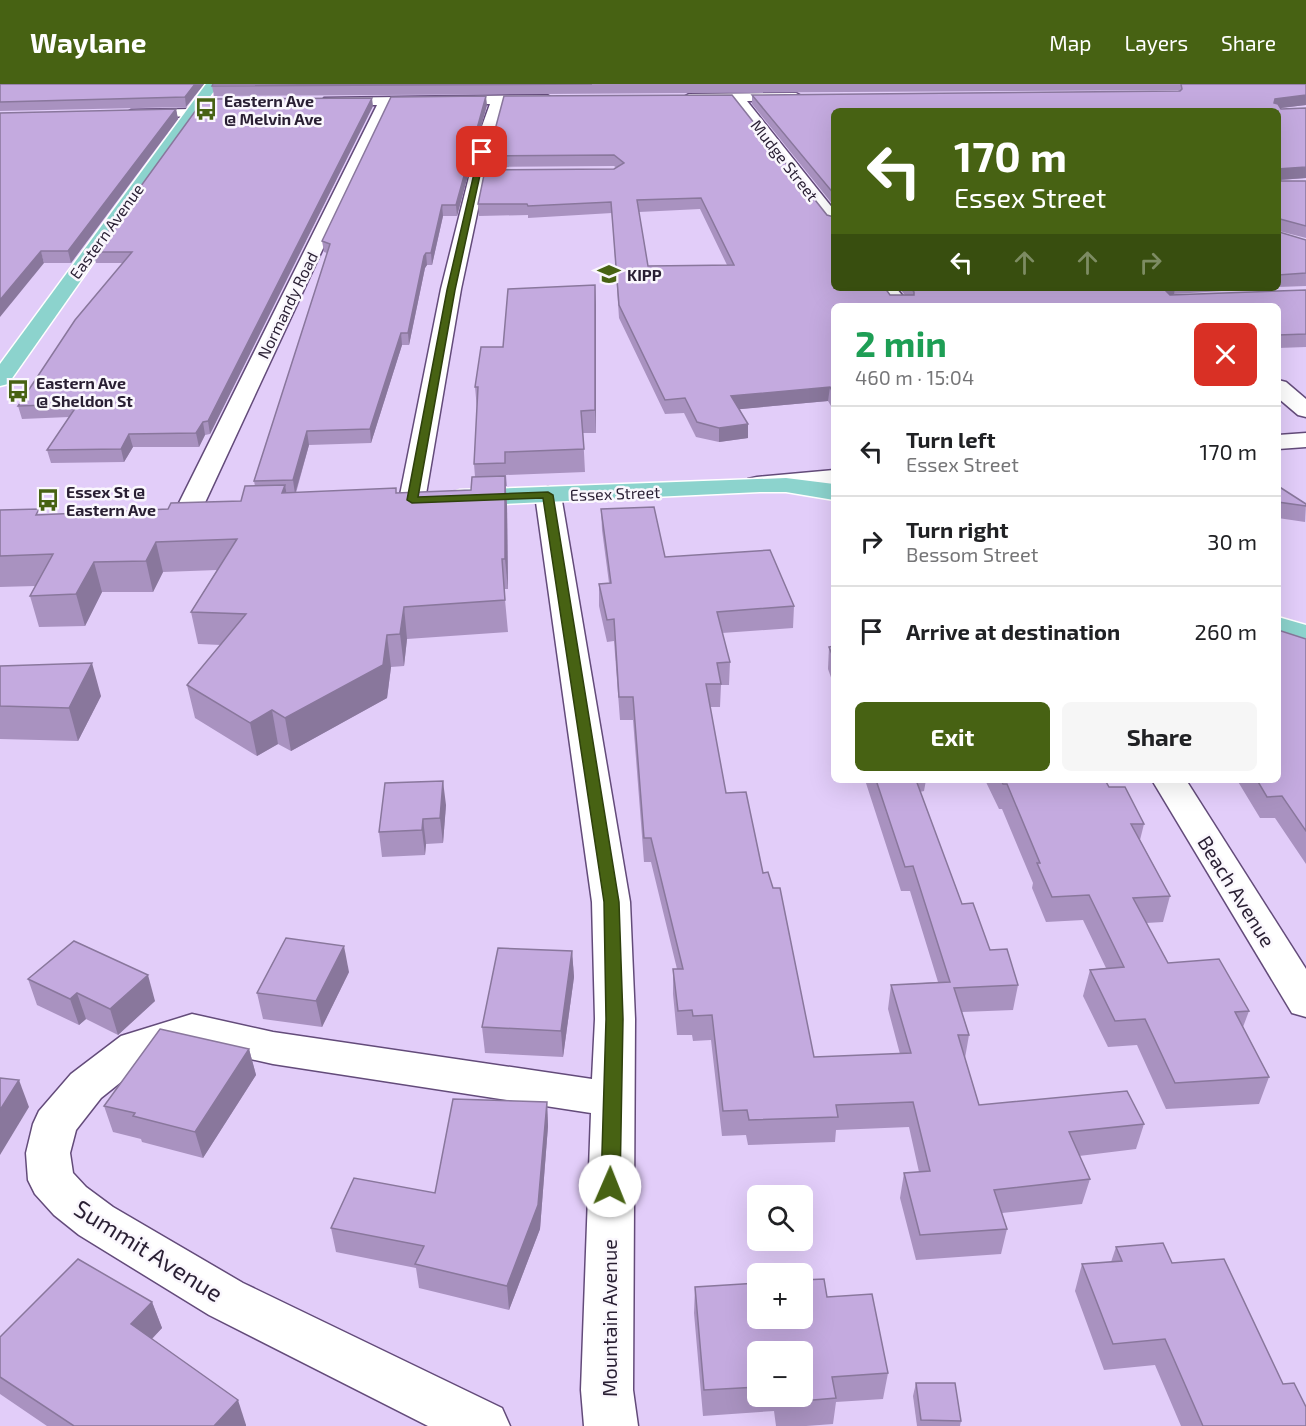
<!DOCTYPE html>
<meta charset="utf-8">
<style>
:root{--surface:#fff;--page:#f6f6f6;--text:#202124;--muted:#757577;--line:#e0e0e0;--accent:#476213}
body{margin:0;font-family:"Exo 2",sans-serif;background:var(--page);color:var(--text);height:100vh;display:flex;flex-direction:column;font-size:22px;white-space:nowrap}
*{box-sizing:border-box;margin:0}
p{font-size:20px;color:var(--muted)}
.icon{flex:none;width:33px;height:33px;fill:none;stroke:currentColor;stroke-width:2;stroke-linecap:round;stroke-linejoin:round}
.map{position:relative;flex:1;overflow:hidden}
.sheet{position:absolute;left:831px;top:219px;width:450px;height:480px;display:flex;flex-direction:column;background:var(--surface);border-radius:9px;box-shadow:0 6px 24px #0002}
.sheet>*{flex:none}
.hud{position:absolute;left:831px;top:24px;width:450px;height:183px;border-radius:9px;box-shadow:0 6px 24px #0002;background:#476213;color:#fff;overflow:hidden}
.tools{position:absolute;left:747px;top:1101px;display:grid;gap:12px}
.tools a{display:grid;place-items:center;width:66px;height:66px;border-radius:9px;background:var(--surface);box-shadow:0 6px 24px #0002;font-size:30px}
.pin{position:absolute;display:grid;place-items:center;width:51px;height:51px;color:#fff;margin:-26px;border-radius:12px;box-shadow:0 3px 9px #0006}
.me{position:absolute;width:66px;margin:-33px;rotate:1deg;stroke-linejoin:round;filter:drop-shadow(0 0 4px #0008)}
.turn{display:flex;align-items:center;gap:21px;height:126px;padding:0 24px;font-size:27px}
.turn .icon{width:78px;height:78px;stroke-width:2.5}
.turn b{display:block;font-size:42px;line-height:51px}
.lanes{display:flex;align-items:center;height:57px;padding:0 24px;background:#0003;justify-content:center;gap:30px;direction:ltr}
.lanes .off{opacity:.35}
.round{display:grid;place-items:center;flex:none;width:63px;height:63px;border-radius:9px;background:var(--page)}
.headline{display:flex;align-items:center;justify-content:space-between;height:102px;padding:0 24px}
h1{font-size:36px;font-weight:700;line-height:45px;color:#1e9e55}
.cta{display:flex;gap:12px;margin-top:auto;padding:12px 24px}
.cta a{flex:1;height:69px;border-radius:9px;background:var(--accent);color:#fff;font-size:24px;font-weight:700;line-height:69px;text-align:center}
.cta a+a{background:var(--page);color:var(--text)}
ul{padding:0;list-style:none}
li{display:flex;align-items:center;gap:18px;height:90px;padding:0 24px;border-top:2px solid var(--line)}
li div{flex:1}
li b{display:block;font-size:22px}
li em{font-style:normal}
header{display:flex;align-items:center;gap:36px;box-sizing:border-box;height:84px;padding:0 30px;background:var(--accent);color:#fff}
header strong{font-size:28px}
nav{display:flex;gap:33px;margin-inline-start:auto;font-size:21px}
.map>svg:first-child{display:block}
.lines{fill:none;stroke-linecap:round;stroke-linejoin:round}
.minor-casing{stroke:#634b7a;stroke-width:3}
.major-casing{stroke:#fff;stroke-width:3}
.minor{fill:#fff;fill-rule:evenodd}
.major{fill:#8cd3cd;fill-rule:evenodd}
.wall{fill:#a992c0;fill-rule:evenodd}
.shaded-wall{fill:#89779c}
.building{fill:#c4aadf;stroke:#89779c;stroke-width:1.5;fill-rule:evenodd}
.route{fill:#476213;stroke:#2e400c;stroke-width:1.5}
.labels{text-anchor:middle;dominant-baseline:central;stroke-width:5;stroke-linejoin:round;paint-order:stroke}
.far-poi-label{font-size:16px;font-weight:bold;fill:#291f33;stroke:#faf7fd;text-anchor:start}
.far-street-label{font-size:16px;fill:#291f33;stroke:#faf7fd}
.street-label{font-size:20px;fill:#291f33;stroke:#faf7fd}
.near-street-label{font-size:24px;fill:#291f33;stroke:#faf7fd}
</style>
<header>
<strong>Waylane</strong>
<nav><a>Map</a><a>Layers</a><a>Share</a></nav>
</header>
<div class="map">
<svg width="1306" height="1342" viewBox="0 0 1306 1342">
<rect width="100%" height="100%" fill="#e2cdf9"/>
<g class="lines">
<g class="minor-casing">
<g id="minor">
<polygon points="796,9 803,13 801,16 747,17 834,126 834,142 828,141 733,18 689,18 682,14 689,10"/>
<polygon points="547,11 554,15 552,18 503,19 495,45 461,205 425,416 421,421 412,424 403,421 399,416 441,205 481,45 490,20 390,20 202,425 198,430 189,433 180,430 176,425 377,21 329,21 324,20 324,14"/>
<polygon points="192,25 199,29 197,32 131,34 124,30 131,26"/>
<polygon points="877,204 896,204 911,222 891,222"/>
<polygon points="1278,296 1286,298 1306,315 1306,333 1298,331 1278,314"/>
<polygon points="1306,349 1306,363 1278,365 1278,351"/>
<polygon points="834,386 834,400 757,407 748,405 745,400 748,395 757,393"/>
<polygon points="548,403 557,406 561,411 630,818 635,935 633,1306 638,1342 584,1342 581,1306 591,1029 273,980 192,962 151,974 101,1014 76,1046 70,1069 73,1089 86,1103 113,1123 243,1199 502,1324 510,1342 428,1342 209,1231 79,1151 54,1131 35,1110 28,1096 26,1069 33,1040 39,1027 71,990 121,952 192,930 273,948 592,995 595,935 592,818 535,411 539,406"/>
<polygon points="1152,696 1186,696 1306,885 1306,933 1292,929"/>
</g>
</g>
<g class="major-casing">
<g id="major">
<polygon points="206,0 219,0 8,300 0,302 0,280"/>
<polygon points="786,394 834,400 834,416 786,408 760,408 460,422 451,419 447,414 451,409 460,406"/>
<polygon points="1278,533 1306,541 1306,560 1278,552"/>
</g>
</g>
<use href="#minor" class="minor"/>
<use href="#major" class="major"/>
</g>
<g class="wall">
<polygon points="0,0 204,0 186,23 0,27"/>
<polygon points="213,0 1306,0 1306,21 1280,24 1306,94 1280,96 1281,97 1306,97 1306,154 1279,147 1279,148 1306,156 1306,202 1278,203 1278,27 834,27 834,122 752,20 752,11 1179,7 1178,6 214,12 212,2"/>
<path d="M504 12 827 131 834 204 890 211H905L899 204H1269L1174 210 1171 211 1306 206V263L1278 264V222H834V327L828 317 740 325 748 354 719 358 696 353 684 329 665 330 619 234 612 129 528 134V131L479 132 478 120 614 85 617 84 614 82 489 83 488 72ZM700 125 727 181 648 182 639 128Z"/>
<polygon points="487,21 457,132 443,132 432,181 427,181 425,184 409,261 402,261 371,359 309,361 296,409 397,409 471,406 475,393 474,380 477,325 475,303 503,263 595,201 596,349 583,349 585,388 506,391 507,402 505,402 507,421 508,505 504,505 508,548 407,555 404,582 391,583 387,614 291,667 278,660 257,672 195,634 187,601 221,561 198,560 191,528 217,486 163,488 153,508 102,508 85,542 39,543 30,512 35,502 0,503 0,426 41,431 168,425 241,417 255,402 254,397 327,169 324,168 322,157"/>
<polygon points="373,22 210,350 205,351 199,363 133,363 124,378 51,379 47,366 69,333 22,335 18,322 123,179 96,179 93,168"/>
<polygon points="176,25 178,35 71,179 44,179 0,29"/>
<polygon points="1278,402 1306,420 1305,438 1278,434"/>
<polygon points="601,425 665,473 794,522 793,544 722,549 730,578 729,601 721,601 720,623 710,623 726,709 763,789 814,973 900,970 888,925 891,901 938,898 910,807 901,807 865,696 926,696 924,707 920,708 962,820 990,866 1018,901 1013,926 962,928 969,951 965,974 979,1021 1144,1040 1136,1065 1079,1072 1090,1095 1082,1120 1002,1129 1007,1145 1001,1170 916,1176 900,1114 904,1089 919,1088 909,1043 836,1046 835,1058 748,1061 746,1051 722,1052 711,956 693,957 692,951 677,951 673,910 673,885 677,885 651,778 644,778 633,636 620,636 614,557 607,558 599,522 599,500 609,499 602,446"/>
<polygon points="1306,555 1306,780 1275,734 1260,734 1237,696 1278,696"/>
<polygon points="834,562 834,602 828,585 829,563"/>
<polygon points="0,582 101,612 78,657 0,655"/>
<polygon points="985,696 1105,696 1109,703 1144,740 1140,756 1170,812 1163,838 1146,839 1168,879 1249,927 1243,943 1269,993 1259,1020 1166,1025 1137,961 1108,963 1083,912 1090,886 1106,884 1083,836 1046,838 1032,804 1033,799 1002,725 999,725"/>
<polygon points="446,721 443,759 426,760 425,771 382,773 379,748"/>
<polygon points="572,867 574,893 563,973 485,969 482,943"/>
<polygon points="349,888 322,943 263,935 257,909"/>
<polygon points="28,895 155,917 118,951 86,935 79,941 37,921"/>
<polygon points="249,965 256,991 203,1074 142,1058 141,1055 113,1048 104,1022"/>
<polygon points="547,1018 548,1042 540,1145 509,1226 419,1204 416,1184 336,1168 331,1144 435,1109"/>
<polygon points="1116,1163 1172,1179 1283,1300 1306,1342 1181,1342 1155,1281 1104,1286 1075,1207 1082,1180 1111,1178"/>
<path d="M695 1203 827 1213 888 1289 883 1315 836 1318 833 1340 806 1342H776L774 1327 703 1332 694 1229ZM758 1268 802 1312H758Z"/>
<polygon points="152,1218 162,1244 152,1255 246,1341 246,1342 47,1342 0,1310 0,1253"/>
<polygon points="916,1299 961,1337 960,1342 917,1342 913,1312"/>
</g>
<g class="shaded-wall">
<polygon points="195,0 204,0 186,23 185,13"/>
<polygon points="1306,11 1306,21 1273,25 1275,15"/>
<polygon points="486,12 487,21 457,132 456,121"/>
<polygon points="372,14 373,22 210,350 208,337"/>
<polygon points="176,25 178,35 71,179 68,167"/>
<polygon points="1306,83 1306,94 1278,96 1278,85"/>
<polygon points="442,121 443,132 432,181 431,169"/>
<polygon points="41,167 44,179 0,233 0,216"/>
<polygon points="426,169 427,181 425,184 409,261 408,249 424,172"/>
<polygon points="595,201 596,221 596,349 595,326"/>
<polygon points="1166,204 1175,204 1174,210 1162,218 1164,205"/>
<polygon points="401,249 402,261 371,359 370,345"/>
<polygon points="830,303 828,317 731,326 731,312"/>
<polygon points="203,338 205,351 199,363 196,349"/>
<polygon points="748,340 748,354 719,358 719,344"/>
<polygon points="307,347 309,361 295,410 293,396"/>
<polygon points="129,350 133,363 124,378 121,365"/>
<polygon points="505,392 507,421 508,505 505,475"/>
<polygon points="285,401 290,430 282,409"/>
<polygon points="156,458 163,488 153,508 146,477"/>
<polygon points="94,478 102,508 85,542 76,510"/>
<polygon points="404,523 407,555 404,582 400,550"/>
<polygon points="387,551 391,583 387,614 291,667 285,634"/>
<polygon points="92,579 101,612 78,657 69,624"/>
<polygon points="272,626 278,660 257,672 250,639"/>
<polygon points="443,697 446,721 443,759 440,734"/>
<polygon points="423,735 426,760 425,771 422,746"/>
<polygon points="344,862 349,888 322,943 316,917"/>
<polygon points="572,867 574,893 563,973 561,947"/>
<polygon points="148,891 155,917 118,951 110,925"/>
<polygon points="77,909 86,935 79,941 70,915"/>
<polygon points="249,965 256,991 203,1074 195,1048"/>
<polygon points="19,996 29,1023 0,1071 0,1026"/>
<polygon points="547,1018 548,1042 540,1145 509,1226 507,1202"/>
<polygon points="152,1218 162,1244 141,1266 131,1240"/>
<polygon points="238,1316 246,1341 246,1342 214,1342"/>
</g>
<g class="building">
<polygon points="0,0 195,0 185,13 0,18"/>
<polygon points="213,0 592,0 212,2"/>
<polygon points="1181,0 1306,0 1306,11 1275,15 1274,19 1278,20 1281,25 1306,24 1306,83 1278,85 1281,97 1306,97 1306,142 1280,135 1279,148 1306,156 1306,189 1278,191 1278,27 834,27 834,110 752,11 1180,7 1182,5"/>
<path d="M732 11 827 131 834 133V204H885L890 211H914V208L911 204H1166L1164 205 1170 211 1306 206V250L1278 251V222H834V311L830 303 731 312 748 340 719 344 697 338 685 314 665 316 619 221 611 118 528 122 527 120H478L485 86 614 85 624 79 614 71 488 72 504 12ZM701 114 734 181 648 182 637 116Z"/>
<polygon points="486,12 456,121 442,121 431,169 426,169 424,172 408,249 401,249 370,345 307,347 293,396 254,397 330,160 322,157 391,13"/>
<polygon points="372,14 208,337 203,338 196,349 129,350 121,365 47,366 78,320 18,322 75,236 132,168 93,168 204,15"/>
<polygon points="176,25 68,167 41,167 0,216 0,29"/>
<polygon points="595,201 595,326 581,327 584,365 505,368 505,379 474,380 478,303 475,303 481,263 503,263 508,205"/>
<polygon points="505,392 505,475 502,475 505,516 404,523 400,550 387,551 383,581 285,634 272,626 250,639 187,601 246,530 191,528 237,455 156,458 146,477 94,478 76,510 30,512 53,470 0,472 0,426 39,425 36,431 168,425 171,419 241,417 245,402 285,401 282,409 396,404 396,409 471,406 472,393"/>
<polygon points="1278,402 1306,420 1306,422 1278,418"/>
<polygon points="654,423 665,473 770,466 794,522 717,528 730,578 717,579 721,600 706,600 726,709 746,708 763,789 768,788 773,804 780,804 814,973 911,969 891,901 950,898 913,782 905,783 876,696 916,696 962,820 973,819 990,866 1007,865 1018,901 954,904 969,951 958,951 979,1021 1127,1007 1144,1040 1069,1048 1090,1095 994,1106 1007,1145 920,1151 904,1089 930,1087 913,1018 836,1021 838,1033 749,1036 747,1026 723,1027 712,931 693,932 692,926 678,927 673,885 683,885 651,754 644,754 633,613 619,613 614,535 607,536 599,500 611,499 601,425"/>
<polygon points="1278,546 1306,555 1306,747 1282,712 1267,713 1257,696 1278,696"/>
<polygon points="834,562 834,575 829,563"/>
<polygon points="92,579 69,624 0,622 0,582"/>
<polygon points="1001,696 1105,696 1109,703 1125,703 1144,740 1131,740 1170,812 1133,814 1168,879 1219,875 1249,927 1235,928 1269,993 1175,999 1145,935 1115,937 1090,886 1124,883 1089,811 1052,813 1037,779 1040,779 1007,700 1003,700"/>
<polygon points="443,697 440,734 423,735 422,746 379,748 385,699"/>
<polygon points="286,854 344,862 316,917 257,909"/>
<polygon points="74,857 148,891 110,925 77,909 70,915 28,895"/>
<polygon points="498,864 572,867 561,947 482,943"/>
<polygon points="160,945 249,965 195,1048 133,1032 135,1029 104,1022"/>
<polygon points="0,994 19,996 0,1026"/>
<polygon points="453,1015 547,1018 538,1121 507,1202 415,1180 424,1162 331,1144 354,1094 435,1109"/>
<polygon points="1163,1159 1172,1179 1224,1175 1283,1300 1294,1299 1306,1323 1306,1342 1203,1342 1165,1255 1113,1260 1082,1180 1122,1177 1116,1163"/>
<polygon points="78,1175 152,1218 131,1240 238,1316 214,1342 74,1342 0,1293 0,1253"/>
<polygon points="824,1195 827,1213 872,1210 888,1289 832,1293 836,1314 779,1319 778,1312 802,1312 802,1268 758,1268 758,1303 704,1306 695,1203 758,1199 758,1234 802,1234 802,1196"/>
<polygon points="916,1299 955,1299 961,1337 921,1336"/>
</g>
<polygon class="route" points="482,66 485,68 455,206 418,413 548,408 553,411 619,818 623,935 620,1102 617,1107 610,1110 603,1107 601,1102 606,935 604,818 543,414 412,419 407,416 447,206 479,68"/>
<defs>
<g id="bus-bare" transform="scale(1.8)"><path d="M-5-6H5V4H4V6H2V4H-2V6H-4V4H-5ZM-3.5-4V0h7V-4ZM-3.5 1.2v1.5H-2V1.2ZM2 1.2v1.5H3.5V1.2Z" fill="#476213" stroke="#faf7fd" stroke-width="2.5" paint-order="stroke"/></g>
<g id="school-bare" transform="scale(1.8)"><path d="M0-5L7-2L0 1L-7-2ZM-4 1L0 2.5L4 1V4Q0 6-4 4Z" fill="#476213" stroke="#faf7fd" stroke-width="2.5" paint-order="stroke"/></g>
</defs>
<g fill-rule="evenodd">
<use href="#bus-bare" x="206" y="25"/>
<use href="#school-bare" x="609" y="190"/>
<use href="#bus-bare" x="18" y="307"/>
<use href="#bus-bare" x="48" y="416"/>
</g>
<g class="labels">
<g class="far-poi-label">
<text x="224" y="16">Eastern Ave<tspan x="224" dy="18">@ Melvin Ave</tspan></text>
<text x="627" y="190">KIPP</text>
<text x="36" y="298">Eastern Ave<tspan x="36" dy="18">@ Sheldon St</tspan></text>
<text x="66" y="407">Essex St @<tspan x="66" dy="18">Eastern Ave</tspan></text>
</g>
<g class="far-street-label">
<text transform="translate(785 76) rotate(52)">Mudge Street</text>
<text transform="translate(106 147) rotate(-54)">Eastern Avenue</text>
<text transform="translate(287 221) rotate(-64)">Normandy Road</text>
<text transform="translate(615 409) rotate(-2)">Essex Street</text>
</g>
<g class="street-label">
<text transform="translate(1237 807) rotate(58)">Beach Avenue</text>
<text transform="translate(609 1234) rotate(-90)">Mountain Avenue</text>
</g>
<g class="near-street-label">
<text transform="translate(149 1166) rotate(32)">Summit Avenue</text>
</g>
</g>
</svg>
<div class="tools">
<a><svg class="icon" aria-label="search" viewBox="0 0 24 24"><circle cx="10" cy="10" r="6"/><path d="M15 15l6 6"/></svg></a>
<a>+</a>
<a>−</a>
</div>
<div class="pin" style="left:482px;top:68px;background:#d93025"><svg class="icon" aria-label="arrive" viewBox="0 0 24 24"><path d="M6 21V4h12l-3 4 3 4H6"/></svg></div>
<svg class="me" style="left:610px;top:1102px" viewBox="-20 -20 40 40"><circle r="19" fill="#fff"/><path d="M0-13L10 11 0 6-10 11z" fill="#476213"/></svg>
<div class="hud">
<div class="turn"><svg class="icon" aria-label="left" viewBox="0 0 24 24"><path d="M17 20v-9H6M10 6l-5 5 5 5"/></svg><div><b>170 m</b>Essex Street</div></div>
<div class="lanes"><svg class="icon" aria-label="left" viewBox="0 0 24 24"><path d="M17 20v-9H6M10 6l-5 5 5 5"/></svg><svg class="icon off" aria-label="ahead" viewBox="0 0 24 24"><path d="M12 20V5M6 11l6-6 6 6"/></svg><svg class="icon off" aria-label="ahead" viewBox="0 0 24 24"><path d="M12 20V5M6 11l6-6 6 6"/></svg><svg class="icon off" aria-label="right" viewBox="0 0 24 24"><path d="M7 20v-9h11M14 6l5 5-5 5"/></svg></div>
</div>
<section class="sheet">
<div class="headline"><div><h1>2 min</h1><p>460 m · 15:04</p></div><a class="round" style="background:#d93025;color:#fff"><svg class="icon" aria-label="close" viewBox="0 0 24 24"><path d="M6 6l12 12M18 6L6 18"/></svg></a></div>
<ul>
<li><svg class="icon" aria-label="left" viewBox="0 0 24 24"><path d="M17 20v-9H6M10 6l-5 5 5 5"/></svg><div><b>Turn left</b><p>Essex Street</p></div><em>170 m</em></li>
<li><svg class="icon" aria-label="right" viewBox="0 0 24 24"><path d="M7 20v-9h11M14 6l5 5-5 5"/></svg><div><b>Turn right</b><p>Bessom Street</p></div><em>30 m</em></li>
<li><svg class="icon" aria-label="arrive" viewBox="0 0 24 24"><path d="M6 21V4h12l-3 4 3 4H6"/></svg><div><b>Arrive at destination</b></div><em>260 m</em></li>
</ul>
<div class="cta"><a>Exit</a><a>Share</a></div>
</section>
</div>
